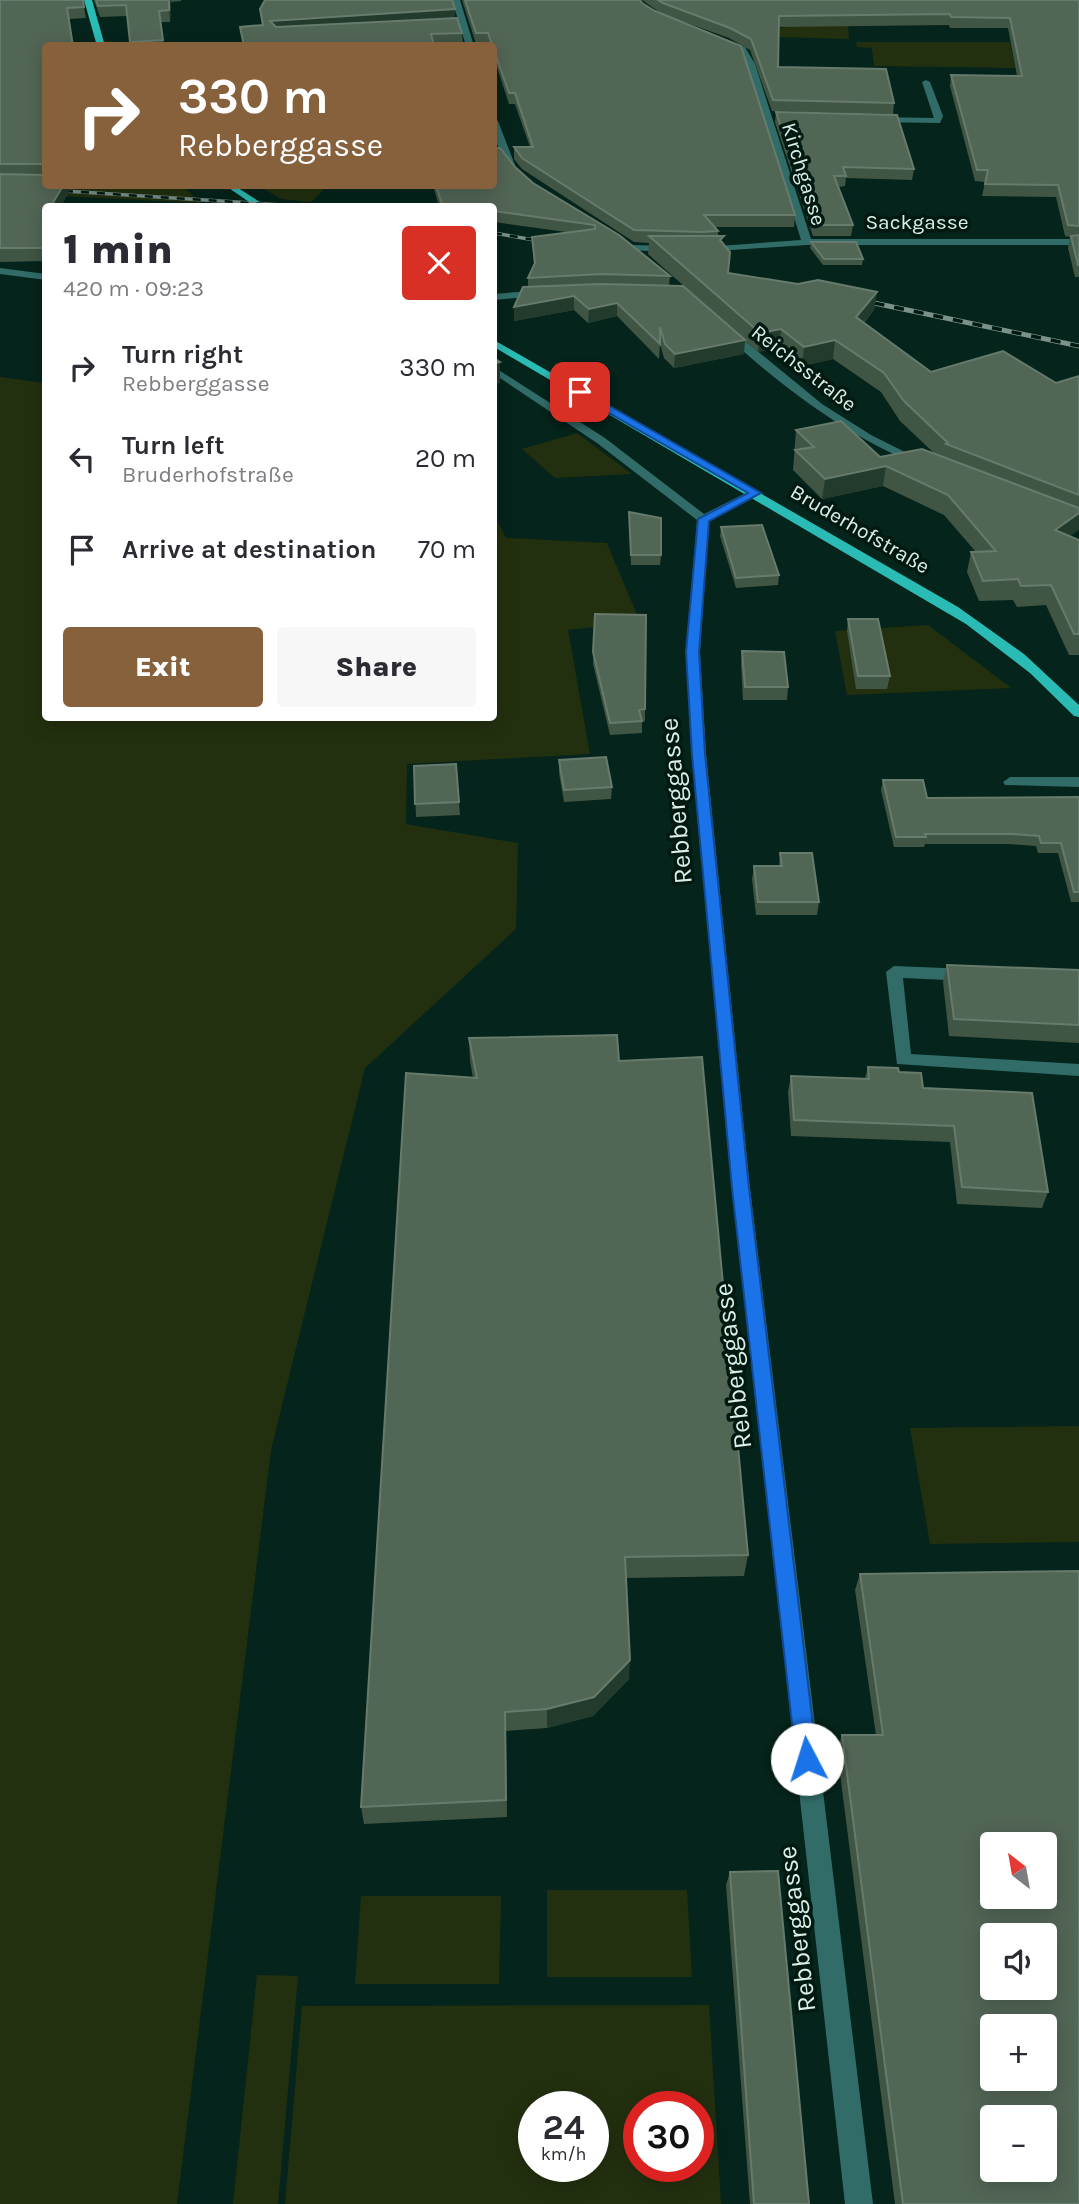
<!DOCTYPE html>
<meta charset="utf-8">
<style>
:root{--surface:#fff;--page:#f7f7f7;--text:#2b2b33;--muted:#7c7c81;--accent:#86613c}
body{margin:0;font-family:Karla,sans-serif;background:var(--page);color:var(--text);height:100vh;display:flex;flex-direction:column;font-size:26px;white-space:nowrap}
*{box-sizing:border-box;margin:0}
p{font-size:23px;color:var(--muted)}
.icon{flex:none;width:38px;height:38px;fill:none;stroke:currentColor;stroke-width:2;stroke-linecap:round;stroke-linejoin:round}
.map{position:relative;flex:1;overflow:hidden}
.details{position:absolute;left:42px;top:203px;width:455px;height:518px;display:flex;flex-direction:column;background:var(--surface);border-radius:7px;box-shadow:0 4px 18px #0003}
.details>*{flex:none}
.guide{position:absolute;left:42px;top:42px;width:455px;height:147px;border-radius:7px;box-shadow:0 4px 18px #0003;background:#86613c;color:#fff;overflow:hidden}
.needle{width:46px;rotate:329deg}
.tools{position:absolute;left:980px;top:1832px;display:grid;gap:14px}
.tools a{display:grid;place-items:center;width:77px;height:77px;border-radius:7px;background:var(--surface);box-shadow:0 4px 18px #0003;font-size:35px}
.speed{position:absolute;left:518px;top:2091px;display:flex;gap:14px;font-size:35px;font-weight:700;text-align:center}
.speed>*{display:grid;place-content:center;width:91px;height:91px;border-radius:50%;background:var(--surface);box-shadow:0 4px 18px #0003;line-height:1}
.speed small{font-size:18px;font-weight:400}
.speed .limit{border:10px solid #d22;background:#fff;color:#111}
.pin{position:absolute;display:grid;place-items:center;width:60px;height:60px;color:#fff;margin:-30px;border-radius:14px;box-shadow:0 4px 10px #0006}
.me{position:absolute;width:77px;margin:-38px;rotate:355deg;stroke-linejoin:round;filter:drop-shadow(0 0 5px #0008)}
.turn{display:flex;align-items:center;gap:24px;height:147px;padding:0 21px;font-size:32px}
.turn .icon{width:91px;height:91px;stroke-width:2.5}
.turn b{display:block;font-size:49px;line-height:60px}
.round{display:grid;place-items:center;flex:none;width:74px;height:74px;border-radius:7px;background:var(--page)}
.headline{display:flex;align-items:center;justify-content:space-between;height:119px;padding:0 21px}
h1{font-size:42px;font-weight:800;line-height:52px}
.button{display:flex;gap:14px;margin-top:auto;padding:14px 21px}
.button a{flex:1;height:80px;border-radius:7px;background:var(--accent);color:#fff;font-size:28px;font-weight:800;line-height:80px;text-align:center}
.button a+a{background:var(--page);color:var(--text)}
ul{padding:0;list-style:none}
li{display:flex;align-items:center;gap:21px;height:91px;padding:0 21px}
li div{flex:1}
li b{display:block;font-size:26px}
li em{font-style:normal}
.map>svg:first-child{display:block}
.green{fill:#23300f;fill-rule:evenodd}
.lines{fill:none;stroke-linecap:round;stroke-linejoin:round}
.service{fill:#316c69;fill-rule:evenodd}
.minor{fill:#316c69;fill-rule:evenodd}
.primary{fill:#2bbbb5;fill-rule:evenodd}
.rail-far1-casing{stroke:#7a928a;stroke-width:3.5}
.rail-casing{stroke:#7a928a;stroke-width:5}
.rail-far1{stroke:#001a12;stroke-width:2.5;stroke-dasharray:8;stroke-linecap:butt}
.rail{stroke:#001a12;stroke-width:3.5;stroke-dasharray:10;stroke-linecap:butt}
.wall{fill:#415544}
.shaded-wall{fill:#223b2c}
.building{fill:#526656;stroke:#677b6c;stroke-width:2;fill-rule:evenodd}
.route{fill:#1a73e8;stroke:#114b97;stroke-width:2}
.labels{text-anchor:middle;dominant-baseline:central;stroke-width:7;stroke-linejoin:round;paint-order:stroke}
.far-street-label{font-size:21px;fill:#ddeee7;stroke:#001a12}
.street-label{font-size:26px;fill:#ddeee7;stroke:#001a12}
</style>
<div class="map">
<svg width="1079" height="2204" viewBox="0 0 1079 2204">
<rect width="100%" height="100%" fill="#05241b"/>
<g class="green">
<polygon points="793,23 848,23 849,39 779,37 777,28 793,27"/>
<polygon points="856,42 1010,42 1015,68 874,66 872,48 857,47"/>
<polygon points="46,186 183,186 201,203 0,193"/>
<polygon points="259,186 328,186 311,202 281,199"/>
<polygon points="0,377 45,383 46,718 494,718 494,514 506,538 607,543 640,622 568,630 590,754 407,764 406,824 518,843 516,929 365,1068 271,1450 177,2204 0,2204"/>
<polygon points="577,433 632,474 555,478 522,449"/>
<polygon points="928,625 1011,688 847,695 835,631"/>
<polygon points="1079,1426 1079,1542 930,1544 910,1428"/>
<polygon points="547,1890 687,1890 692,1977 547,1977"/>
<polygon points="361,1896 501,1896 499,1984 355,1984"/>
<polygon points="257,1975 298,1976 278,2204 233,2204"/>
<path d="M709 2005 721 2204H285L302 2006ZM534 2107H593V2166H534ZM698 2107V2166H639V2107Z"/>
</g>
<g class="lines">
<polygon class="service" points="894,966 969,969 977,975 969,981 903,978 911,1054 1079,1064 1079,1076 897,1064 886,972"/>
<g class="minor">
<polygon points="452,0 460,0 474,46 466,46"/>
<polygon points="718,37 745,47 755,64 811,239 1079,239 1079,245 807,245 702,252 700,250 705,247 801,240 747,64 739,51 718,41"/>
<polygon points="926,80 930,82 943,116 940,123 872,122 875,117 934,118 922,82"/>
<path d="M494 118 498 121 518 173H512C501 157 492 138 494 118Z"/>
<polygon points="631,245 670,246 675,249 670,252 628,250 628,246"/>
<polygon points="0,268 46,274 46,280 0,274"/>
<polygon points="542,290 547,293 546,295 494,300 494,294"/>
<path d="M725 331H733L822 404 871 435 925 462 915 464C843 433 783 388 725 335Z"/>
<polygon points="494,367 605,438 704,514 752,490 762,493 709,521 700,652 706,754 750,1188 873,2204 845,2204 732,1188 692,754 686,652 697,520 597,443 494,374"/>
<polygon points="1010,777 1079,777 1079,787 1005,785 1003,782"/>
</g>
<g class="primary">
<polygon points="84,0 92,0 105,46 97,46"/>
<polygon points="226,186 235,186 266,206 255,206"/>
<polygon points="494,340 958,607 1024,654 1079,705 1079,717 1074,716 1030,673 966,624 494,347"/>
</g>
<g class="rail-far1-casing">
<g id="rail-far1">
<polyline points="49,190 297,206"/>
<polyline points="494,233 552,243"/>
</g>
</g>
<g class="rail-casing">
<polyline id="rail" points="855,299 1079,346"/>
</g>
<use href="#rail-far1" class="rail-far1"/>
<use href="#rail" class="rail"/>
</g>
<g class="wall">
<polygon points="0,0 84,7 86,18 69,19 46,46 46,186 72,186 61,206 46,206 46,261 0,262"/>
<polygon points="94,0 181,0 181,1 171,2 170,22 161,22 164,46 131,46 127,16 100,17"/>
<polygon points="462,0 640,0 795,215 794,227 714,227 718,231 718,236 723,244 728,273 798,284 877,292 874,310 864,323 931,372 1056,383 1079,376 1079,529 1070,536 1079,540 1079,655 1069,655 1046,605 1017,607 1013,600 979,601 967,572 971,552 976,552 944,515 883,486 822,499 793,470 796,430 880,457 935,454 900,421 881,392 833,359 802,366 779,347 758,352 648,254 649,243 634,242 522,169 514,159 514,147 530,147 515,104 509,104 494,58 494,46 489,46 489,43 476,44"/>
<polygon points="642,0 1079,0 1079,277 1075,277 1068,248 1070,237 1065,236 1056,197 982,196 985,182 975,181 950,86 951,75 1017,76 1008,28 950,28 949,25 779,27 778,67 894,103 893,114 772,111 750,50 729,38 662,14"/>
<polygon points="260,9 455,18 462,33 463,44 434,46 243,46 240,27 262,25"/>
<polygon points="776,112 914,169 912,180 846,178 845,186 838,187 853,225 851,236 813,236 775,122"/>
<polygon points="515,167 533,183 670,276 669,285 744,354 674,368 664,358 660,344 659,359 617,316 588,323 574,310 514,321 514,307 528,287 528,278 534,265 532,237 566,232 494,222 494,206 439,206 433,186 494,186"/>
<polygon points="811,242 863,259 862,265 823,265 810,248"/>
<polygon points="629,512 661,555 660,565 631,565"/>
<polygon points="721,527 779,575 778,585 736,588 720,536"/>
<polygon points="595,614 645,709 645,721 642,722 642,733 610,735 593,664"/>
<polygon points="848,619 890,676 887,689 856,689 847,631"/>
<polygon points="742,651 788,687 787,700 743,700 741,664"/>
<polygon points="559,760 612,787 611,799 564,802 559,773"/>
<polygon points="456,764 460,815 416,817 414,766"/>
<polygon points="883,780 927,798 1079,797 1079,902 1071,902 1058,853 1038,853 1036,846 1008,844 925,844 924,847 894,847 881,790"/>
<polygon points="780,853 819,902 817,915 756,915 752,879 754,866 779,866"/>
<polygon points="947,965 1079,970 1079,1043 949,1036 943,982"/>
<polygon points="469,1038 619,1061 748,1555 744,1576 626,1578 629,1679 593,1716 547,1728 506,1731 507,1817 364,1824 361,1807 473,1078 470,1061"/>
<polygon points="868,1067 899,1072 923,1088 1048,1192 1042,1208 957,1204 950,1142 791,1136 788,1092 791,1076 865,1078"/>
<polygon points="860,1574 1079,2204 895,2204 837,1750 842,1735 876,1735 855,1590"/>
<polygon points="730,1872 809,2204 750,2204 726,1885"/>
</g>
<g class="shaded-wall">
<polygon points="169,0 171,0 171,2 170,22 169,10"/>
<polygon points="455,9 455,19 271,31 270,21"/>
<polygon points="63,186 72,186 61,206 51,206"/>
<polygon points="877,292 874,310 853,335 856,317"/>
<polygon points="574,296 574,310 514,321 514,307"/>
<polygon points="617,303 617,316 588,323 589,309"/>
<polygon points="781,329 779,347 758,352 760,333"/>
<polygon points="745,340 744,354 674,368 675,354"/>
<polygon points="835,340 833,359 802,366 804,347"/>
<polygon points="500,362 500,383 494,385 494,364"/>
<polygon points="886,466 883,486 822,499 825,479"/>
<polygon points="1079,513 1079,530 1050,550 1055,530"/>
<polygon points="630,1660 629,1679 593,1716 547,1728 547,1709"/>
</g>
<g class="building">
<polygon points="0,0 83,0 84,7 67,8 73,46 46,46 46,166 44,164 0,164"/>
<polygon points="96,0 169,0 169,10 159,11 163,40 130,42 126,5 98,6"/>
<polygon points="265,0 452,0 455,9 270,21 276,27 457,18 462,33 431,34 434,46 244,46 240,27 263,25 260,9"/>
<polygon points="465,0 640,0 642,3 655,11 741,46 795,215 704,215 718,231 702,232 634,230 522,158 514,147 533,147 515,93 509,93 488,33 476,33"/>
<polygon points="658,0 1079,0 1079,226 1068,225 1058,185 985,184 988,170 977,170 951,75 1022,76 1010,18 951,17 950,14 779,16 778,67 886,69 894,103 773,100 751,39 730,28 663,3"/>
<polygon points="776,112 897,115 914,169 843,167 846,176 834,176 853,225 814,225"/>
<polygon points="494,148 500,148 515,167 533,183 619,235 670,276 601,274 528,278 535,263 532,237 595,229 595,225 494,211 494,206 463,206 442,204 436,186 494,186"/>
<polygon points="46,168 46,186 63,186 51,206 46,206 46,217 44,220 46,220 46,248 0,248 0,174 43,175"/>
<polygon points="1079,235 1079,265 1078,265 1071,236"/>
<polygon points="649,236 724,236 720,240 730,252 728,273 798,284 818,280 877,292 856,317 931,372 1003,351 1056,383 1079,376 1079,495 946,444 948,443 904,401 884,373 835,340 804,347 781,329 760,333"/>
<polygon points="811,242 856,242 863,259 824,259"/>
<polygon points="601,284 683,286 745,340 675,354 665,344 660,327 660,344 617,303 589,309 574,296 514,307 523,287"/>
<polygon points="494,358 500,362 494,364"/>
<polygon points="841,421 880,457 922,449 1079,508 1079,513 1055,530 1079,540 1079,634 1074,634 1051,585 1021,586 1018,579 983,581 971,552 996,551 948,495 886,466 825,479 795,450 814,447 796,430"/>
<polygon points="629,512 661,518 661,555 631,555"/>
<polygon points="762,525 779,575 736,578 721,527"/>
<polygon points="595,614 646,615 645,709 639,710 642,721 610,723 593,652"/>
<polygon points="848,619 878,619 890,676 858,676"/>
<polygon points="742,651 784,652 788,687 745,687"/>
<polygon points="606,757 612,787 564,790 559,760"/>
<polygon points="456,764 459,802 415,804 414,766"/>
<polygon points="883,780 923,780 927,798 1079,797 1079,892 1074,892 1061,843 1041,843 1039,836 1011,834 925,834 926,837 896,837"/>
<polygon points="780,853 812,853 819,902 758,902 754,866 782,866"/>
<polygon points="947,965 1079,970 1079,1025 954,1019"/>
<polygon points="617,1035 619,1061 702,1057 748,1555 625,1557 630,1660 594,1697 547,1709 505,1712 506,1800 361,1807 406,1073 477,1078 469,1038"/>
<polygon points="868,1067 898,1068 899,1072 921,1073 923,1088 1032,1093 1048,1192 962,1187 954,1126 794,1120 791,1076 869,1079"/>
<path d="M1079 1571V2204H903L842 1735H883L860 1574ZM992 1844H1045V1897H992ZM992 1936H1045V1988H992ZM992 2026H1045V2079H992ZM992 2118H1045V2170H992Z"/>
<polygon points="778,1871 809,2204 754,2204 730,1872"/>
</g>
<polygon class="route" points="580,389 761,493 709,521 699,652 705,754 749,1188 817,1759 814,1766 807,1769 799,1766 796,1759 732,1188 692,754 686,652 698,519 748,493 576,394"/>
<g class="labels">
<g class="far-street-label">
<text transform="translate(804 174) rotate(73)">Kirchgasse</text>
<text x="917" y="222">Sackgasse</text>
<text transform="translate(804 368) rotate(38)">Reichsstraße</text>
<text transform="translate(860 529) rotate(30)">Bruderhofstraße</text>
</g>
<g class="street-label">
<text transform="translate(676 801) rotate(-95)">Rebberggasse</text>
<text transform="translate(733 1366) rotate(-97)">Rebberggasse</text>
<text transform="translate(797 1929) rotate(-97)">Rebberggasse</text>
</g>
</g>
</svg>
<div class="tools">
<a><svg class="needle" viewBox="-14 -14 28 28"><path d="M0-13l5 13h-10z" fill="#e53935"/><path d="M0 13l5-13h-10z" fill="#7c7c81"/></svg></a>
<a><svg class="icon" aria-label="sound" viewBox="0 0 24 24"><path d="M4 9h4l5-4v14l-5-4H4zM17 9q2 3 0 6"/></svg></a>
<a>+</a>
<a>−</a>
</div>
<div class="speed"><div>24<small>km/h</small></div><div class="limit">30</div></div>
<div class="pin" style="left:580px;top:392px;background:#d93025"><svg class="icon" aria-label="arrive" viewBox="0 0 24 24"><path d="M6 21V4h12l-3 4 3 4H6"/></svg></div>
<svg class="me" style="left:807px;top:1759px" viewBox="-20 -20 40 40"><circle r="19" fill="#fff"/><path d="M0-13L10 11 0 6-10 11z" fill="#1a73e8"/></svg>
<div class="guide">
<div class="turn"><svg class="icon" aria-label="right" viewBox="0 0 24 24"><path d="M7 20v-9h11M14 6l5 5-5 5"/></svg><div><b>330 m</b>Rebberggasse</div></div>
</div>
<section class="details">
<div class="headline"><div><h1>1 min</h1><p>420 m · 09:23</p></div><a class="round" style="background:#d93025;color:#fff"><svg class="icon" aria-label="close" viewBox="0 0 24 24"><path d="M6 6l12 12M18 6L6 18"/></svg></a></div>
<ul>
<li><svg class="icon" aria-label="right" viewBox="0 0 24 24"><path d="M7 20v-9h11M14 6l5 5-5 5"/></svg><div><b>Turn right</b><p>Rebberggasse</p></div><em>330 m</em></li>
<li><svg class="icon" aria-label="left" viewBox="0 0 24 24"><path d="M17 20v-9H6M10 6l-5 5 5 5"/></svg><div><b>Turn left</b><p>Bruderhofstraße</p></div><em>20 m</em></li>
<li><svg class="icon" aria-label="arrive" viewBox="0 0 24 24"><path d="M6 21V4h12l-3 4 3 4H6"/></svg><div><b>Arrive at destination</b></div><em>70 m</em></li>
</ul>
<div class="button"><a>Exit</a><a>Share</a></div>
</section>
</div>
